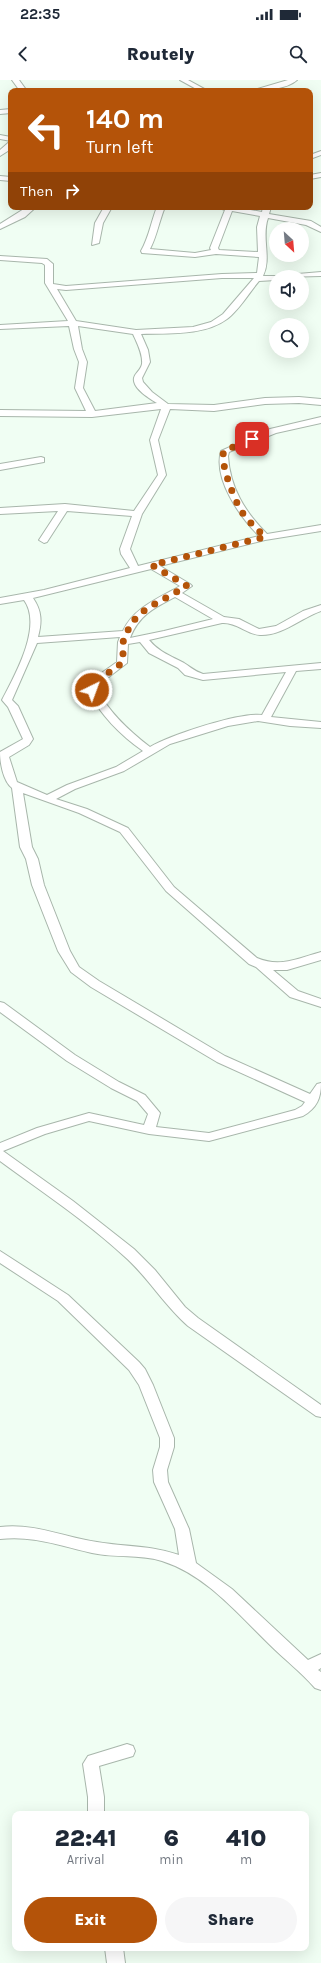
<!DOCTYPE html>
<style>
:root{--surface:#fff;--page:#f6f6f7;--text:#1f2937;--muted:#747a83;--accent:#b45309}
body{margin:0;font-family:Karla,sans-serif;background:var(--page);color:var(--text);height:100vh;display:flex;flex-direction:column;font-size:15px;white-space:nowrap}
*{box-sizing:border-box;margin:0}
p{font-size:13px;color:var(--muted)}
.icon{flex:none;width:22px;height:22px;fill:none;stroke:currentColor;stroke-width:2;stroke-linecap:round;stroke-linejoin:round}
.map{position:relative;flex:1;overflow:hidden}
.drawer{position:absolute;left:12px;top:1731px;width:297px;height:140px;display:flex;flex-direction:column;background:var(--surface);border-radius:8px;box-shadow:0 4px 16px #0002}
.drawer>*{flex:none}
.hud{position:absolute;left:8px;top:8px;width:305px;height:122px;border-radius:8px;box-shadow:0 4px 16px #0002;background:#b45309;color:#fff;overflow:hidden}
.needle{width:26px;rotate:154deg}
.fabs{position:absolute;left:269px;top:142px;display:grid;gap:8px}
.fabs a{display:grid;place-items:center;width:40px;height:40px;border-radius:50%;background:var(--surface);box-shadow:0 4px 16px #0002;font-size:20px}
.pin{position:absolute;display:grid;place-items:center;width:34px;height:34px;color:#fff;margin:-17px;border-radius:8px;box-shadow:0 2px 6px #0006}
.me{position:absolute;width:44px;margin:-22px;rotate:42deg;stroke-linejoin:round;filter:drop-shadow(0 0 3px #0008)}
.turn{display:flex;align-items:center;gap:14px;height:84px;padding:0 12px;font-size:18px}
.turn .icon{width:52px;height:52px;stroke-width:2.5}
.turn b{display:block;font-size:28px;line-height:34px}
.then{display:flex;align-items:center;height:38px;padding:0 12px;background:#0003;gap:8px;font-size:15px}
.eta{display:flex;justify-content:space-evenly;align-items:center;height:68px;text-align:center}
.eta b{font-size:24px;font-weight:800;line-height:28px}
.button{display:flex;gap:8px;margin-top:auto;padding:8px 12px}
.button a{flex:1;height:46px;border-radius:24px;background:var(--accent);color:#fff;font-size:16px;font-weight:800;line-height:46px;text-align:center}
.button a+a{background:var(--page);color:var(--text)}
.status{display:flex;justify-content:space-between;align-items:center;height:28px;padding:0 20px;background:var(--surface);direction:ltr}
.status svg{height:11px;fill:currentColor}
header{display:flex;justify-content:space-between;align-items:center;height:52px;padding:0 12px;background:var(--surface);font-size:18px;font-weight:800}
.map>svg:first-child{display:block}
.lines{fill:none;stroke-linecap:round;stroke-linejoin:round}
.minor-casing{stroke:#a8b6ab;stroke-width:2}
.minor{fill:#fff;fill-rule:evenodd}
.route{stroke:#b45309;stroke-width:7;stroke-dasharray:0 12.6}
</style>
<div class="status"><b>22:35</b><svg viewBox="0 0 49 12"><path d="M0 12V9h3v3zM5 12V6h3v6zM10 12V3h3v9zM15 12V0h3v12zM26 1h20v11H26zM47 4h2v5h-2z"/></svg></div>
<header><svg class="icon" aria-label="back" viewBox="0 0 24 24"><path d="M15 5l-7 7 7 7"/></svg>Routely<svg class="icon" aria-label="search" viewBox="0 0 24 24"><circle cx="10" cy="10" r="6"/><path d="M15 15l6 6"/></svg></header>
<div class="map">
<svg width="321" height="1883" viewBox="0 0 321 1883">
<rect width="100%" height="100%" fill="#f0fef3"/>
<g class="lines">
<g class="minor-casing">
<g id="minor">
<polygon points="12,0 19,0 27,11 20,11"/>
<polygon points="180,0 188,0 208,11 200,11"/>
<path d="M288 0H297C287 9 264 11 251 11Z"/>
<polygon points="11,29 11,33 0,34 0,30"/>
<polygon points="0,55 11,57 11,61 0,59"/>
<polygon points="8,63 11,63 11,69 0,76 0,70"/>
<polygon points="321,71 321,75 310,79 310,75"/>
<polygon points="321,93 321,97 310,99 310,95"/>
<polygon points="0,96 11,97 11,101 0,100"/>
<polygon points="27,127 36,127 25,137 0,149 0,144"/>
<polygon points="104,127 112,127 103,143 99,163 92,165 95,143"/>
<path d="M157 127H165C159 141 157 156 150 169L195 173 211 170 210 168 225 130 217 127H233L262 132 263 127H271L269 134 311 141 321 147V152L306 145 268 138C261 158 272 178 263 196H279L276 197V200L259 201C249 213 239 230 227 239 204 256 169 253 141 254L148 270 150 282 142 298 143 302 152 312 168 324 214 325 265 318 299 317 321 319V325L299 323 265 324 214 331 170 329 158 360 166 395 142 434 130 469 138 486 259 456C240 437 213 399 221 371L270 349 321 337V343L276 353 229 372 228 376C230 408 245 432 267 454L321 445V451L265 460 160 486 190 504 192 506 182 513 224 537 239 539 259 549 276 546 303 531 321 525V531C301 538 282 556 260 555 246 554 237 542 222 543L149 560C159 572 171 576 184 583 192 588 194 591 203 594L321 583V589L296 591 271 637 321 642V648L290 646 258 641 228 646 170 664 124 691 75 709 56 719 87 729 128 748 174 807 257 878C280 888 299 878 321 872V880L287 890H273L298 911 321 919V927L290 917 256 887 249 884 166 811 120 752 79 733 23 713 32 767 38 779 44 805 70 871 79 887 99 901 225 976 310 1014 317 1004 321 1003C321 1018 317 1028 303 1036L209 1061 149 1054 89 1041 45 1054 3 1071 73 1121 134 1169 155 1190 185 1227 198 1238 321 1325V1337L316 1336 188 1246C164 1225 148 1197 124 1176 86 1141 42 1112 0 1081V1063L37 1048 89 1033 144 1045 148 1034 137 1021 111 1008 67 981 0 932V922L4 923 75 975 119 1002 145 1015 160 1033 156 1047 209 1053 295 1030 302 1026 305 1022 217 982 91 907 71 892 58 871 32 805 26 779 20 767 12 708C3 701 0 682 0 672L23 659 8 627 2 620C15 595 43 546 24 520L0 524V518L44 510 130 488 121 474 120 469 132 436 67 431 47 462 44 463 39 460 58 431 0 434V428L65 424 134 431 158 395 150 360 161 329 92 337 0 336V330L86 331 75 308 79 282 74 269 69 246 0 249V245L68 241 45 203V185L42 183 0 180V176L47 179 53 184V204L66 206 222 194 257 193 259 177 216 174 195 177 142 173 141 171C149 157 151 142 157 127ZM232 131 260 136 257 147 258 172 219 170 218 168ZM222 198H254L223 234 211 242 193 247 136 250 76 241 57 209 66 210ZM78 246 133 254C137 263 143 274 142 284 141 290 135 293 134 298 132 308 150 319 157 323L95 331 83 308 87 282 82 269ZM151 489 180 506C159 518 133 528 123 551L38 557C42 542 42 531 33 518ZM175 517 213 539 164 551 130 558C139 535 154 528 175 517ZM120 557 118 562 117 582 93 599 87 610C101 635 120 655 143 671L116 687 67 705 47 715 17 702 9 677 29 665 33 659 18 626 12 620 37 563ZM140 562 149 573 178 588 185 595 203 600 286 592 262 635C240 632 170 655 150 667 129 651 110 633 97 610L101 603 127 583 128 564Z"/>
<polygon points="321,192 321,196 282,197 286,195"/>
<polygon points="41,377 44,378 44,382 0,390 0,384"/>
<path d="M0 1171 68 1215 139 1282 145 1289 153 1305 174 1358V1367L167 1390 168 1402 189 1449 196 1483 232 1509 308 1580 321 1574V1588L318 1590 321 1592V1610L315 1608C301 1592 284 1579 269 1564 237 1533 206 1495 162 1481 139 1474 115 1478 92 1473 61 1466 33 1455 0 1459V1447C35 1443 63 1457 97 1462 126 1467 150 1465 179 1475L175 1449 154 1402 153 1390 160 1367V1358L139 1305 129 1290 58 1221 0 1183Z"/>
<polygon points="127,1664 133,1666 135,1671 133,1676 99,1686 104,1717 104,1734 88,1734 88,1717 83,1684 88,1676"/>
<polygon points="105,1868 123,1868 125,1883 107,1883"/>
</g>
</g>
<use href="#minor" class="minor"/>
</g>
<g class="lines">
<path class="route" d="M92 610 97 601 122 583 123 580V562L131 543 146 529 187 506 152 485 265 457C257 449 248 441 242 432 235 422 219 381 224 371L252 359"/>
</g>
</svg>
<div class="fabs">
<a><svg class="needle" viewBox="-14 -14 28 28"><path d="M0-13l5 13h-10z" fill="#e53935"/><path d="M0 13l5-13h-10z" fill="#747a83"/></svg></a>
<a><svg class="icon" aria-label="sound" viewBox="0 0 24 24"><path d="M4 9h4l5-4v14l-5-4H4zM17 9q2 3 0 6"/></svg></a>
<a><svg class="icon" aria-label="search" viewBox="0 0 24 24"><circle cx="10" cy="10" r="6"/><path d="M15 15l6 6"/></svg></a>
</div>
<div class="pin" style="left:252px;top:359px;background:#d93025"><svg class="icon" aria-label="arrive" viewBox="0 0 24 24"><path d="M6 21V4h12l-3 4 3 4H6"/></svg></div>
<svg class="me" style="left:92px;top:610px" viewBox="-20 -20 40 40"><circle r="17" fill="#b45309" stroke="#fff" stroke-width="3"/><path d="M0-11L8 9 0 5-8 9z" fill="#fff"/></svg>
<div class="hud">
<div class="turn"><svg class="icon" aria-label="left" viewBox="0 0 24 24"><path d="M17 20v-9H6M10 6l-5 5 5 5"/></svg><div><b>140 m</b>Turn left</div></div>
<div class="then">Then<svg class="icon" aria-label="right" viewBox="0 0 24 24"><path d="M7 20v-9h11M14 6l5 5-5 5"/></svg></div>
</div>
<section class="drawer">
<div class="eta">
<div><b>22:41</b><p>Arrival</p></div>
<div><b>6</b><p>min</p></div>
<div><b>410</b><p>m</p></div>
</div>
<div class="button"><a>Exit</a><a>Share</a></div>
</section>
</div>
